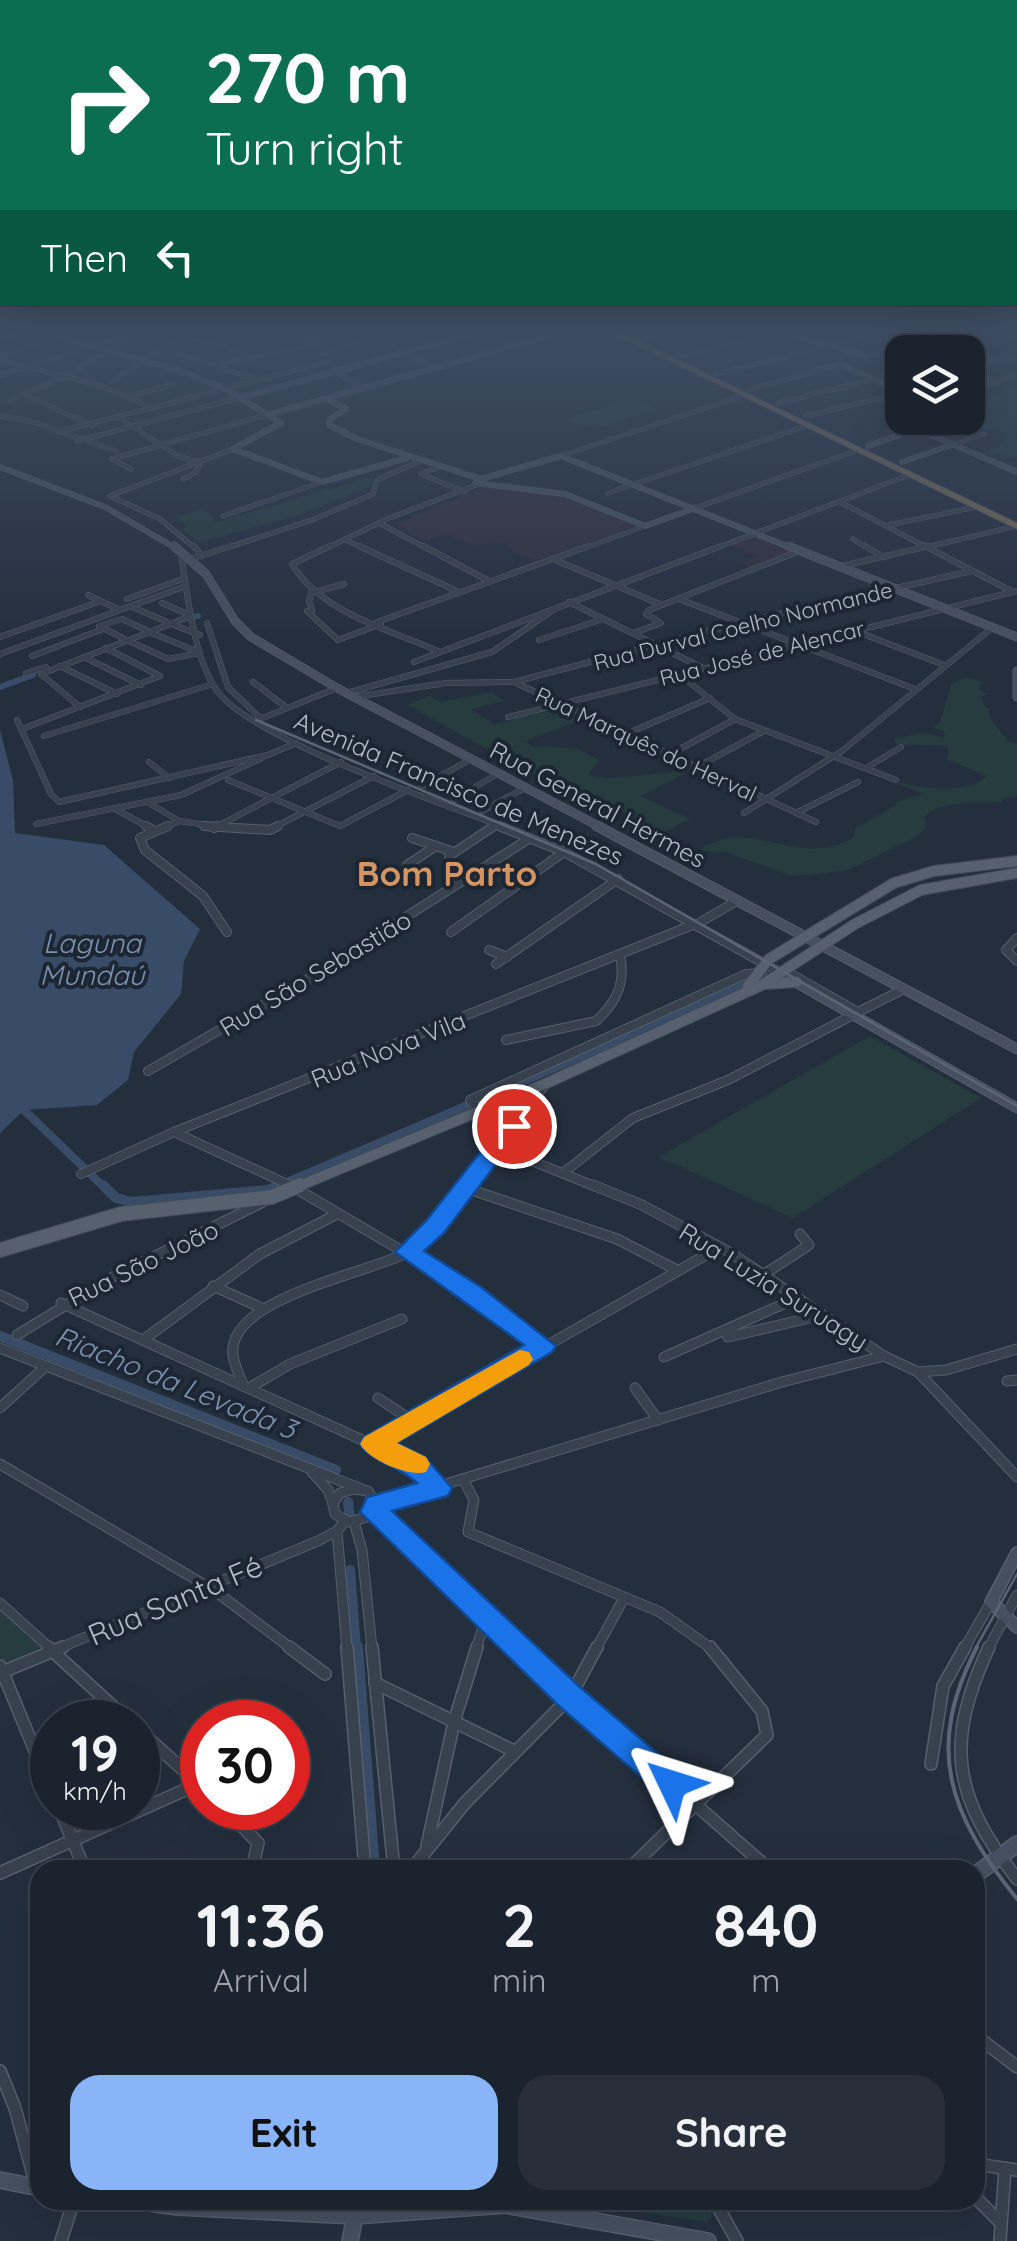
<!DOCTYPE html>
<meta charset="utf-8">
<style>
:root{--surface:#1b232e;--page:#282f3a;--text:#f1f3f6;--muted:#a0a4aa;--line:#39404a;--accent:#8ab4f8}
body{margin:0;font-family:Quicksand,sans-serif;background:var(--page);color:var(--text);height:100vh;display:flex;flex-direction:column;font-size:38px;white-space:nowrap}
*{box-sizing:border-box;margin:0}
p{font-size:32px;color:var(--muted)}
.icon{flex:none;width:55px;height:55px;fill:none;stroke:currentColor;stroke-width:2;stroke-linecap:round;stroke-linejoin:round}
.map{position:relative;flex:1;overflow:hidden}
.drawer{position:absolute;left:30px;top:1860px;width:955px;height:350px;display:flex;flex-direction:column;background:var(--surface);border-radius:30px;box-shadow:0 10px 40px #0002,0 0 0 2px var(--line)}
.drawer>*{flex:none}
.hud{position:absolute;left:0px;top:0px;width:1018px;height:305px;box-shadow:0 10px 40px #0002,0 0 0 2px var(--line);background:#0b6e4f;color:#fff;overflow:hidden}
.buttons{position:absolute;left:885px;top:335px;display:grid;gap:20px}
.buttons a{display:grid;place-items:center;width:100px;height:100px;border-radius:20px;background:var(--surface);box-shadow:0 10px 40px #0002,0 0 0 2px var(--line);font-size:50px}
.speed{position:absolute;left:30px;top:1700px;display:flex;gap:20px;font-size:50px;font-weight:700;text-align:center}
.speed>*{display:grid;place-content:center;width:130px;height:130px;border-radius:50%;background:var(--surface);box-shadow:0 10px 40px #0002,0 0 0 2px var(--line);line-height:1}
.speed small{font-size:25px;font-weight:400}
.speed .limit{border:15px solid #d22;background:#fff;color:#111}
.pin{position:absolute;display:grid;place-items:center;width:85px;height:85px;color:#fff;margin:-42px;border:5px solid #fff;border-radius:50%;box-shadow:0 2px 10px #0007}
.me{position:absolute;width:110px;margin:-55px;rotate:311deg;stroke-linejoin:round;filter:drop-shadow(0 0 8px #0008)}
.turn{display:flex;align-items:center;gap:35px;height:210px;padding:0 40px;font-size:45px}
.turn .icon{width:130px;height:130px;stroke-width:2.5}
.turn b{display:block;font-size:70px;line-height:85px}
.then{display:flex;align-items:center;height:95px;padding:0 40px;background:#0003;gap:20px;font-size:38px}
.eta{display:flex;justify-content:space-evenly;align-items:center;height:170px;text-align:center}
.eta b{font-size:60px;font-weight:800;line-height:70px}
.cta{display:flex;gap:20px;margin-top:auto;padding:20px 40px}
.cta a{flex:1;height:115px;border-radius:30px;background:var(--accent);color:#111;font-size:40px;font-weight:800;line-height:115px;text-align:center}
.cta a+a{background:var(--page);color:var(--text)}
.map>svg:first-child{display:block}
.medical{fill:#32303f}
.green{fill:#263c3f}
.water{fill:#394c67}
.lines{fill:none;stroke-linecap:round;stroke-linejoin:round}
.canal-far3{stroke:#394c67;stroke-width:6}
.canal-far2{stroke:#394c67;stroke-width:8}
.canal-far1{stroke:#394c67;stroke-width:10}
.canal{stroke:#394c67;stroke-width:14}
.street-far4-casing{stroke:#565f6c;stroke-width:5}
.street-far3-casing{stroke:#565f6c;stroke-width:6}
.street-far2-casing{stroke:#565f6c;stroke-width:10}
.street-far1-casing{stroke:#565f6c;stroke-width:11}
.street-casing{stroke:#565f6c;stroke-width:14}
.secondary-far4-casing{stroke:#565f6c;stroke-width:6}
.secondary-far3-casing{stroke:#565f6c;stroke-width:9}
.secondary-far2-casing{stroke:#565f6c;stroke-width:11}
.secondary-far1-casing{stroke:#565f6c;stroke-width:14}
.secondary-casing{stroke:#565f6c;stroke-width:18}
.primary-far1-casing{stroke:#414a57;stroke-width:12}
.primary-casing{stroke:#414a57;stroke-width:16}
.highway-casing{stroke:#434c59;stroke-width:2}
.street-far4{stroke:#38414e;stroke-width:4}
.street-far3{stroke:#38414e;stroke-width:5}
.street-far2{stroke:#38414e;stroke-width:8}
.street-far1{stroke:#38414e;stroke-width:9}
.street{stroke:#38414e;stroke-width:11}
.secondary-far4{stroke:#465061;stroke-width:5}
.secondary-far3{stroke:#465061;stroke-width:8}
.secondary-far2{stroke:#465061;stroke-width:9}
.secondary-far1{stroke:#465061;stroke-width:11}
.secondary{stroke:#465061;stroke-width:15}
.primary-far1{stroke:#56606e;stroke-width:10}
.primary{stroke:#56606e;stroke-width:14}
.highway{fill:#746855;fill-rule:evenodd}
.tram-far1{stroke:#5a6575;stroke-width:2.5}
.tram{stroke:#5a6575;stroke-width:4}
.route{fill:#1a73e8;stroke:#114b97;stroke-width:2.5}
.slow{fill:#f59e0b}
.labels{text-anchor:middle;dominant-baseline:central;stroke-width:8;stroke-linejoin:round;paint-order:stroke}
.far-street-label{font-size:22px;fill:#b4bcc9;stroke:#1d2633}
.street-label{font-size:25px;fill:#b4bcc9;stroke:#1d2633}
.water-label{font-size:28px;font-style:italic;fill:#7c92b1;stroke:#1d2633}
.near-street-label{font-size:30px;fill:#b4bcc9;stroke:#1d2633}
.district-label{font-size:35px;font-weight:bold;fill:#d59563;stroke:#1d2633}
</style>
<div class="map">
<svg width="1017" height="2241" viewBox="0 0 1017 2241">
<rect width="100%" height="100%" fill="#242f3e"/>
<g class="medical">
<polygon points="484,487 561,496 635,526 537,561 511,551 506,543 473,545 446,534 423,541 396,524"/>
<polygon points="751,537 758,537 791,552 751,568 739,563 757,556 730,545"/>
</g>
<g class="green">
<polygon points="1017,387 1017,458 982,452 996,450 1009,434 974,427 974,421 981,418 968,410 968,403"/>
<polygon points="625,401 645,402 655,409 600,428 570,422 575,416"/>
<polygon points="368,478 374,479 372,486 299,515 200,542 184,531 186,525 175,517 205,509 216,522"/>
<path d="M964 678 983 682 978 688 987 694 982 697 984 706 990 709 989 717 1010 743H1017V796L1004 798 1002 802C976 804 945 798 924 817L926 828 912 839 848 870 809 875 792 876 725 852 701 851 704 846C714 842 725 838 735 837 777 837 807 862 853 838L856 827 897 805 895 802 923 794 893 781C922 788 965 796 987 776L946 759 949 755 948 746 897 744 893 739 923 733 944 737 945 732 932 727 940 723 951 684Z"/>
<path d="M490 692 505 701 471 709 494 724 552 710 579 721 526 741 532 746 577 749 599 760 588 774C613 784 658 770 688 772L641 796 690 819 656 836 624 818 627 815C609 802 589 801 569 791 514 764 461 736 408 705L429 696 441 702Z"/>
<polygon points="870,1036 981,1098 793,1218 659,1157"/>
<polygon points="0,1609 44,1650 4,1668 0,1656"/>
<polygon points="564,2200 705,2200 711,2209 711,2219 706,2222"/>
</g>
<polygon class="water" points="0,730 13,780 15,833 104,845 200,929 184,961 181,994 134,1052 128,1080 97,1105 24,1110 0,1133"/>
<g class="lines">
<g class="canal-far3">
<polyline points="193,617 198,616"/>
<polyline points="0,687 33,675"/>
</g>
<g class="canal-far2">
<polyline points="24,1110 105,1188"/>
<polyline points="273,1188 660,1023 744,983"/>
</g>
<g class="canal-far1">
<polyline points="103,1185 116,1198 132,1202 268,1190 279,1185"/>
<polyline points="0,1336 336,1470"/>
<polyline points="348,1502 350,1519"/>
<polyline points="350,1570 356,1649"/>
</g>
<polyline class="canal" points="356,1647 373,1870"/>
<g class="street-far4-casing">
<g id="street-far4">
<polyline points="162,329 249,354"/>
<polyline points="226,329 242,334 254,329"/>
<polyline points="307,329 316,346"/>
<polyline points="358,329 434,368"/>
<polyline points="936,329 994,361"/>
<polyline points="979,329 996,339"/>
<polyline points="485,330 516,346"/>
<polyline points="0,338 29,329"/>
<polyline points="162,348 258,380"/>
<polyline points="930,348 998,341"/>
<polyline points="321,353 408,329"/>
<polyline points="0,356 87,329"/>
<polyline points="866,356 917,342"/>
<polyline points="680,357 789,329"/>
<polyline points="0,360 102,386 152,408"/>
<polyline points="1001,360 1017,361"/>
<polyline points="217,364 315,345"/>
<polyline points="333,370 363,388"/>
<polyline points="968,371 994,361"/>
<polyline points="716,374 897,329"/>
<polyline points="0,375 90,347"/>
<polyline points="112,381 183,335"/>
<polyline points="995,382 1017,374"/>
<polyline points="749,390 840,364"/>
<polyline points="27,396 91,425"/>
<polyline points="129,397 173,384"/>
<polyline points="10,400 64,377 140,331"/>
<polyline points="778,403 902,372"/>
<polyline points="0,416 30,421 116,451"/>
<polyline points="805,416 902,393"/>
<polyline points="118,417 178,456 201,463"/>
<polyline points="59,432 327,362"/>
<polyline points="77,441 239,398"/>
<polyline points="950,446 984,434"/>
<polyline points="561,456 745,395"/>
<polyline points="112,459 266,415"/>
<polyline points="112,459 131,469"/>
<polyline points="436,468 421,474 465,492"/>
<polyline points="183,479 196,472 199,465"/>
<polyline points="608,493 809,425"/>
<polyline points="110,496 233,449"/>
<polyline points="110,496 160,519 196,549"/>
<polyline points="840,502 930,549"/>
<polyline points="695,508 858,450"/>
<polyline points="223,516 322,482"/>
<polyline points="379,523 428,549"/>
<polyline points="889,525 976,507"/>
<polyline points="344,539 365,549"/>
<polyline points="853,539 869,549"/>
<polyline points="223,549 312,520 373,494 377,480 418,462"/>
<polyline points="325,549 387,519 479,484"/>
<polyline points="582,549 645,526"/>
<polyline points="714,549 909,475"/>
<polyline points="918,549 1017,526"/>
</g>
</g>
<g class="street-far3-casing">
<g id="street-far3">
<polyline points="194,546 202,556"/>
<path d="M330 546 292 564C320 612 390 630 438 651"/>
<polyline points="359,546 459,592"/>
<polyline points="423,546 489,581"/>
<polyline points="865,546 884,557"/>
<polyline points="925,546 1013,592"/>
<path d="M181 552C187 592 193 659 218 692 254 740 442 803 506 828"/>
<polyline points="191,559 231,546"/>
<polyline points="553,559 662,605"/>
<polyline points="842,566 929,546"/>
<polyline points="312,590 309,601 312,610 307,611 338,640 381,624"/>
<polyline points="315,592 344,584"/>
<polyline points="88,595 120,610"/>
<polyline points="127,599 185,578"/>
<polyline points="679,599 915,689"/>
<polyline points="569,602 703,668"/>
<polyline points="162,603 187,614"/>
<polyline points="130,606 167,622"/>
<polyline points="377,622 589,546"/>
<polyline points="207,623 228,687 261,719"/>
<polyline points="171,624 200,635"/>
<polyline points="855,631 944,665"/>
<polyline points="152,633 198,652"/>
<polyline points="634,633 661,623 646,614 649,610 802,550"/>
<polyline points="0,637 101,601"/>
<polyline points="123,638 99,626 122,619 146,630"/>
<polyline points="539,640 603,619"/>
<polyline points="129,641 168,659 200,653"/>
<polyline points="0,654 186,586"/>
<polyline points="32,656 103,629"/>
<polyline points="84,657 141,685"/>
<polyline points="414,662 721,546"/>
<polyline points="60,666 117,694"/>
<polyline points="26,673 46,667"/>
<polyline points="679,674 735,719 896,780"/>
<polyline points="253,682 287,708"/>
<polyline points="514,682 739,623 972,571"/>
<polyline points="347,693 492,652 553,610"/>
<polyline points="354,697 446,683 514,682 816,822"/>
<polyline points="80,707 41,674 191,616"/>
<polyline points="508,717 1017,591"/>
<polyline points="260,719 337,688"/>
<polyline points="17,720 51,794 59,802 268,755 296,743"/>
<polyline points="22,729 160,676 106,648"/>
<polyline points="624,735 710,698"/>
<polyline points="44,736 213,684"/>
<polyline points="669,755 735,719"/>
<polyline points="149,762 169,778"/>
<polyline points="697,767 762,732"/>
<polyline points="866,768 901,747"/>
<polyline points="228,780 340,826 408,790"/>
<polyline points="421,787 471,759"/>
<polyline points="454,800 497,774"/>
<polyline points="149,803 179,821"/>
<polyline points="117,810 150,828"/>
<polyline points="482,811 525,788"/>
<polyline points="744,813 842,751 993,627"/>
<polyline points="796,813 858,782"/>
<polyline points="36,824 181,795 260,759"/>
<polyline points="163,828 180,821 226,828"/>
<polyline points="214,828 341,762"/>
<polyline points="273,828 374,776"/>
<polyline points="490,828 495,825"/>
</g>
</g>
<g class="street-far2-casing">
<g id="street-far2">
<polyline points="146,826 155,831"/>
<polyline points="168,826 140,838 145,850 203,896 227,932"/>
<polyline points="204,826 270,830 278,826"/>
<polyline points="499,826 564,852 781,973"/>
<polyline points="214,828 218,826"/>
<polyline points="412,838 454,852"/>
<polyline points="449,856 494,826"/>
<polyline points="407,865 436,846"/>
<polyline points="702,921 737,901"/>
<polyline points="451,932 564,852"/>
<polyline points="1017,938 1006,950 1017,961"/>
<polyline points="489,950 507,957"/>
<polyline points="496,964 618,879"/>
<polyline points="784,970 858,1012 904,989"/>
<path d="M506 1040 596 1021C616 1003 626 983 620 956"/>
<polyline points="148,1071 308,979 530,838"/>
<polyline points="479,1111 470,1100 746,974 762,973"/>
<polyline points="174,1132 296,1188"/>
<polyline points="497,1147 599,1188"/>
<polyline points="563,1173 633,1118 728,1080 853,1015"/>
<polyline points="81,1174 174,1132 695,924"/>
<polyline points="468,1188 544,1086"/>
</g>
</g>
<g class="street-far1-casing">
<g id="street-far1">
<polyline points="290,1185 453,1281 543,1345"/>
<polyline points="593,1185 642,1205 731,1253 884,1356 918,1372 1017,1477"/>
<polyline points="466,1188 617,1239 677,1270"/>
<polyline points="763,1275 809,1245 800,1234"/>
<polyline points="213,1286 264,1309"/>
<polyline points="0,1295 23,1306"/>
<polyline points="61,1303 415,1464 438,1488"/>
<polyline points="17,1335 107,1280 263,1202"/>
<polyline points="728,1337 822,1315"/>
<polyline points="143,1340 260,1254 337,1214"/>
<polyline points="0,1348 362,1489"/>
<polyline points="664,1357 797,1298"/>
<polyline points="918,1372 946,1370 1017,1349"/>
<polyline points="1007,1381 1017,1380"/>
<path d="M243 1385C240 1376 234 1365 233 1355 226 1298 369 1273 406 1253 432 1239 452 1208 470 1185"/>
<polyline points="249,1388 290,1364 402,1319"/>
<polyline points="635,1388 658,1420"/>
<polyline points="378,1398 413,1421"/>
<polyline points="0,1408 46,1366"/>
<polyline points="374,1444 720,1247"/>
<polyline points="0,1464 215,1591 292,1649"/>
<polyline points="312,1472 328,1490 333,1504"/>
<polyline points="464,1481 474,1500 468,1532 660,1612 712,1649"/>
<polygon points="354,1489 368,1491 377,1505 371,1516 349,1522 335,1514 333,1504 340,1493"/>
<polyline points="377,1505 782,1382 884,1356"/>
<polyline points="375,1512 520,1649"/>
<polyline points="354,1522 362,1550 372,1649"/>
<polyline points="337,1531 347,1649"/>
<polyline points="0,1603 51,1649"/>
<polyline points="57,1649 318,1541 337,1531 345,1521"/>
<polyline points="476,1649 486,1618"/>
<polyline points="596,1649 624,1598"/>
<polyline points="964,1649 991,1602"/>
<polyline points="988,1649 1017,1595"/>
</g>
</g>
<g class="street-casing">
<g id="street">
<polyline points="48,1647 130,1722"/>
<polyline points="289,1647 325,1674"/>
<polyline points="347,1647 365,1870"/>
<polyline points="372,1647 394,1870"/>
<polyline points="517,1647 770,1870"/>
<path d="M989 1647C944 1744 953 1796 1017 1879"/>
<polyline points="0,1666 52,1792"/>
<polyline points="0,1673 63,1647"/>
<polyline points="375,1683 514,1751"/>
<polyline points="138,1729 202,1787"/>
<polyline points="931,1764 943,1686 965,1647"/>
<polyline points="59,1808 85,1870"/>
<polyline points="225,1808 258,1843 252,1870"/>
<polyline points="427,1846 454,1722 477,1647"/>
<polyline points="411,1870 465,1803 570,1697 597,1647"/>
<polyline points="628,1870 767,1735 762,1711 710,1647"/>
<polyline points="0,1873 198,1784"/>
<polyline points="975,2035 1017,2067"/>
<polyline points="0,2071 15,2108 36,2186"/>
<polyline points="975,2164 1017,2170"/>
<polyline points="975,2197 1000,2222"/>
<polyline points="312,2200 334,2210"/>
<polyline points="714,2200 737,2241"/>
<polyline points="355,2216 359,2200"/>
<polyline points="61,2241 74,2200"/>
<polyline points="1000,2241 1005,2168"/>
</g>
</g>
<g class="secondary-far4-casing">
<g id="secondary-far4">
<polyline points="29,329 181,371 225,389 281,423 233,449"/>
<polyline points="772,329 866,356"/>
<polyline points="894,329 937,352"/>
<polyline points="639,338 676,329"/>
<polyline points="91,346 145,329"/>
<polyline points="840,364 902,392"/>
<polyline points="968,369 995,382"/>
<polyline points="968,392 995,382"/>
<polyline points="239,398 489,329"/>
<polyline points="326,398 346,409 330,419 329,425 357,439 481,479 561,456 794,549"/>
<polyline points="267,415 574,329"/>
<polyline points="917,429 1017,472"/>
<polyline points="868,446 949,418"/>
<polyline points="233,449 322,482 407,458"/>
<polyline points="902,462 949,446"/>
<polyline points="0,467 105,507 177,549"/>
<polyline points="475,483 565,494 645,526 695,508"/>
</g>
</g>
<g class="secondary-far3-casing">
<g id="secondary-far3">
<polyline points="174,546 206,574 235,621 251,637 337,688 602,828"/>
<polyline points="788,546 1017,637"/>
<polyline points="1017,671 1017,697"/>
</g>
</g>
<g class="secondary-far2-casing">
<g id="secondary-far2">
<polyline points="597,826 1017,1049"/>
<polyline points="790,979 1017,1108"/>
</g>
</g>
<g class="secondary-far1-casing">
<polyline id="secondary-far1" points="1017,1553 991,1602 1017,1627"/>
</g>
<g class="secondary-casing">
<g id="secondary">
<polyline points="975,1875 1017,1844"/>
<polyline points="0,2180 40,2188"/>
<polyline points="127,2200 178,2207 355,2216 505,2205 708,2241"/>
<polyline points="350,2241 355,2216"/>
</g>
</g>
<g class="primary-far1-casing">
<g id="primary-far1">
<polyline points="766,984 797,982"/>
<polyline points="748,986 769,959 894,883 934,871 1017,861"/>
<polyline points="294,1188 547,1083 762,985 855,924 921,890 1017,873"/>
</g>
</g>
<g class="primary-casing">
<polyline id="primary" points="0,1250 121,1214 272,1197 300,1185"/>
</g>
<g class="highway-casing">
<polygon id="highway" points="604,329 613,329 1017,523 1017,529"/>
</g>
<use href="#street-far4" class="street-far4"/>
<use href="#street-far3" class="street-far3"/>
<use href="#street-far2" class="street-far2"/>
<use href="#street-far1" class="street-far1"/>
<use href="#street" class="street"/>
<use href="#secondary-far4" class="secondary-far4"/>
<use href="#secondary-far3" class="secondary-far3"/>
<use href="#secondary-far2" class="secondary-far2"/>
<use href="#secondary-far1" class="secondary-far1"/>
<use href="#secondary" class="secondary"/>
<use href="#primary-far1" class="primary-far1"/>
<use href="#primary" class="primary"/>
<use href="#highway" class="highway"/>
<g class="tram-far1">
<polyline points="256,720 596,864 1017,1106"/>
<polyline points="975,1649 1017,1574"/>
</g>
<path class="tram" d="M977 1647C924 1749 949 1814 1017 1899"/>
</g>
<linearGradient id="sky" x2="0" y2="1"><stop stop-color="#141a22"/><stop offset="0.51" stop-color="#3f4d63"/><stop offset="1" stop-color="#3f4d63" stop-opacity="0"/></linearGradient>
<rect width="1017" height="643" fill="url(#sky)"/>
<path class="route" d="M514 1119 525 1126 444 1233 424 1251 481 1287 556 1346 552 1352 397 1443 425 1457 452 1488 448 1496 392 1511 581 1688 683 1775 688 1784 683 1794 672 1798 661 1794 559 1706 360 1512 367 1497 417 1483C401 1467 372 1462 360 1444L364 1437 524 1345 395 1252 426 1221 505 1121Z"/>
<path class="slow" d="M520 1350 529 1352 533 1359 529 1365 397 1443 426 1457 430 1464 426 1472C408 1477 369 1460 360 1444L364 1437Z"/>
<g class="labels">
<g class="far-street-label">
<text transform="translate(743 626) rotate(-14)">Rua Durval Coelho Normande</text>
<text transform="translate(762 653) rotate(-14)">Rua José de Alencar</text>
<text transform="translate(646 744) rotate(25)">Rua Marquês do Herval</text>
</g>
<g class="street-label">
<text transform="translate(459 788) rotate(23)">Avenida Francisco de Menezes</text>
<text transform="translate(598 804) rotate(28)">Rua General Hermes</text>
<text transform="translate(315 973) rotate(-31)">Rua São Sebastião</text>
<text transform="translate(388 1049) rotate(-22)">Rua Nova Vila</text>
<text transform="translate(143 1263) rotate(-26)">Rua São João</text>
<text transform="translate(774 1286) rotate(32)">Rua Luzia Suruagy</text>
</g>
<g class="water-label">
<text x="92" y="942">Laguna<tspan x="92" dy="32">Mundaú</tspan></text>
<text transform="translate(176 1382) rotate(22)">Riacho da Levada 3</text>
</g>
<g class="near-street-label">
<text transform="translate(175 1600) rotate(-23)">Rua Santa Fé</text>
</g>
<g class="district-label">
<text x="447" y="873">Bom Parto</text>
</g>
</g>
</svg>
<div class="buttons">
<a><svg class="icon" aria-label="layers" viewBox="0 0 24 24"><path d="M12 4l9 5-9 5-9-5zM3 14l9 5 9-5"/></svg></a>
</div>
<div class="speed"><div>19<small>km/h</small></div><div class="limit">30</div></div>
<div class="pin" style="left:514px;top:1126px;background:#d93025"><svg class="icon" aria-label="arrive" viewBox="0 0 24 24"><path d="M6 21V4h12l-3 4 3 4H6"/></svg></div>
<svg class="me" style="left:672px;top:1784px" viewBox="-20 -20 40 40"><path d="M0-17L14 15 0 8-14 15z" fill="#1a73e8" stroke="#fff" stroke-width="4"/></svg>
<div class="hud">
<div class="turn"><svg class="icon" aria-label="right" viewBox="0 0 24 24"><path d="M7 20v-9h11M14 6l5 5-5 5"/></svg><div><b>270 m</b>Turn right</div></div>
<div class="then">Then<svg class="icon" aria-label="left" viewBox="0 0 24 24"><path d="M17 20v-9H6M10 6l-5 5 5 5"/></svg></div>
</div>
<section class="drawer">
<div class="eta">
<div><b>11:36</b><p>Arrival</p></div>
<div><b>2</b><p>min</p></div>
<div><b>840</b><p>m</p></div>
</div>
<div class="cta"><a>Exit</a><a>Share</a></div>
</section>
</div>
